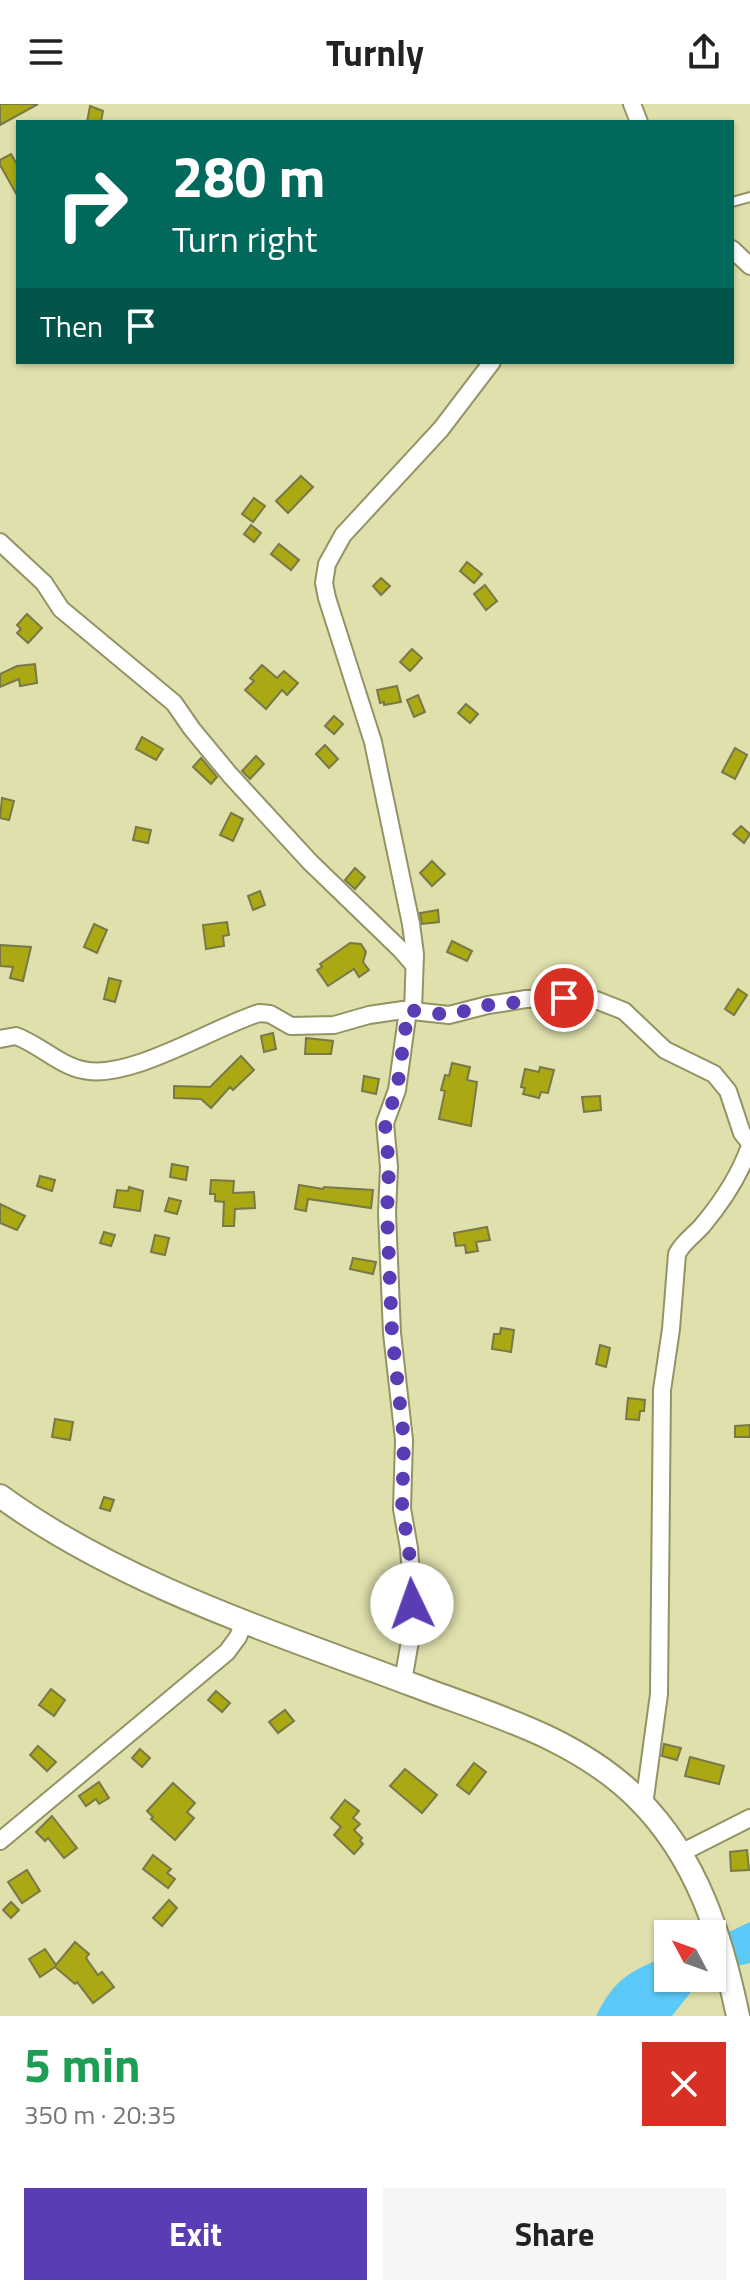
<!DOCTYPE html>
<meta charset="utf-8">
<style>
:root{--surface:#fff;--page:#f6f6f6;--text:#222;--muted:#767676;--accent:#5a3cb4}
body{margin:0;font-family:"Titillium Web",sans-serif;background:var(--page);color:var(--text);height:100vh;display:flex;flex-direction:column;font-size:30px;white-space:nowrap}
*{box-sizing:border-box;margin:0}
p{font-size:26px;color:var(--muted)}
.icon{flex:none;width:44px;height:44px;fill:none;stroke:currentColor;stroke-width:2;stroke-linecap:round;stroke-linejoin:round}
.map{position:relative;height:1912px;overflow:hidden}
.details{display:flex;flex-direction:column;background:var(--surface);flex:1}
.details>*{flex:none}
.banner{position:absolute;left:16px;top:16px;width:718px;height:244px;border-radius:0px;box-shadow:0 2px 6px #0004;background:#00695c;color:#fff;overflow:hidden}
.needle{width:52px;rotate:311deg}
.fabs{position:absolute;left:654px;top:1816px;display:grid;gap:16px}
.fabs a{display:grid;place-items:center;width:72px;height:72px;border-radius:0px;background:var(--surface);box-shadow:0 2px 6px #0004;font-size:40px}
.pin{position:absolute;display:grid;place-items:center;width:68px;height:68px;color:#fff;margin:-34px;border:4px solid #fff;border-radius:50%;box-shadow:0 2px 8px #0007}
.me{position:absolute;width:88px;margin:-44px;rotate:357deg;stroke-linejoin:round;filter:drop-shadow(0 0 6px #0008)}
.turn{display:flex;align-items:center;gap:28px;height:168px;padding:0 24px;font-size:36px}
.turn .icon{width:104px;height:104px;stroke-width:2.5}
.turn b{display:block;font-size:56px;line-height:68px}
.then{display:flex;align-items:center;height:76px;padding:0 24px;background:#0003;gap:16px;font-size:30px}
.round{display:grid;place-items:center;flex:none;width:84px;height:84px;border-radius:0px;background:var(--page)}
.overview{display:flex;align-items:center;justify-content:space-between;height:136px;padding:0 24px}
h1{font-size:48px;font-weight:700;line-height:60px;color:#1e9e55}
.button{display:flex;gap:16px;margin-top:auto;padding:16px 24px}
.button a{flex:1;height:92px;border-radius:0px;background:var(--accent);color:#fff;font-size:32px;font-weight:700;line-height:92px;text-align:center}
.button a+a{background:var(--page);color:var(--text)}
header{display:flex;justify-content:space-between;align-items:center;height:104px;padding:0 24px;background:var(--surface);font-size:36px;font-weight:700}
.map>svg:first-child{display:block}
.water{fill:#5ccaf9}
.building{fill:#aaa813;stroke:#787849;stroke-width:2}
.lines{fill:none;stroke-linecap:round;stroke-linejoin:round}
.lane-casing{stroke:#939363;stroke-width:12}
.street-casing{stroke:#939363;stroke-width:20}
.secondary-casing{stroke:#939363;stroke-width:26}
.lane{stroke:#fff;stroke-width:8}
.street{stroke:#fff;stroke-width:16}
.secondary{stroke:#fff;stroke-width:22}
.route{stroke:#5a3cb4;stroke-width:14;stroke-dasharray:0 25.2}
</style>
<header><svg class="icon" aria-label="menu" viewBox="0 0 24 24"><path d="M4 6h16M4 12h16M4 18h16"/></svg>Turnly<svg class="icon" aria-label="share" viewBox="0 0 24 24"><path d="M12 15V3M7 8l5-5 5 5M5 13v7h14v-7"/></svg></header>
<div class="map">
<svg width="750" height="1912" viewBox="0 0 750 1912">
<rect width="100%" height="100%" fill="#dfe0ac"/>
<g class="water">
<polygon points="750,1818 750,1859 712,1868 712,1836"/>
<path d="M668 1852V1874H702L672 1912H596C615 1874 630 1867 668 1852Z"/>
</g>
<g class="building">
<polygon points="0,0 38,0 0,21"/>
<polygon points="90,2 103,7 101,18 87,18"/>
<polygon points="11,50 18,62 18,93 0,61 0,56"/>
<polygon points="301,372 313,383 288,409 276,397"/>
<polygon points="254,394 265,402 253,418 242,410"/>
<polygon points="251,421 261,429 254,438 244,430"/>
<polygon points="279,440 299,456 291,466 271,450"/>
<polygon points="467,458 482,470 474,479 460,467"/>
<polygon points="381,474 390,482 381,491 373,482"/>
<polygon points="485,481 497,497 486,506 474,490"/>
<polygon points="27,510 42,524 28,539 17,529 21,525 17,521"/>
<polygon points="412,545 422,554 410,567 400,558"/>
<polygon points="35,560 37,579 20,582 19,575 0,583 0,570 17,562"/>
<polygon points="262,561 277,574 284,567 298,579 287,591 282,586 266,605 245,586 254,577 250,574"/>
<polygon points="397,582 401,598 384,601 384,598 380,599 377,586"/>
<polygon points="418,591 425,608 414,613 407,596"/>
<polygon points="466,600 478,610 470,619 458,609"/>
<polygon points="334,612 343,620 334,630 325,622"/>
<polygon points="142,633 163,645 156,656 136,645"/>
<polygon points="325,641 338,655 329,664 316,650"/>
<polygon points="735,644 747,651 735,675 722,668"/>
<polygon points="256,652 264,660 250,675 242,667"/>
<polygon points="201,654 217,673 211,680 193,663"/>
<polygon points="2,694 14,697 9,716 0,714"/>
<polygon points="231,709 243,715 233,737 220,731"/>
<polygon points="741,722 750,730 744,739 733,730"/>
<polygon points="136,723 151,726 148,739 133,736"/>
<polygon points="432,757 445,770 432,782 420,769"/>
<polygon points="355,764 365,773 355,785 345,776"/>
<polygon points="260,787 265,801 253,806 248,792"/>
<polygon points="438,806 439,818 422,820 420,809"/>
<polygon points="227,818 229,831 223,832 224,842 206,845 203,821"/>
<polygon points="94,820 107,826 97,849 84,843"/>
<polygon points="452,837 472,847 467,857 447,848"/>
<polygon points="350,839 361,840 366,848 363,858 369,866 359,873 354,865 328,882 317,866 322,863 320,860"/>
<polygon points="0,841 31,843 23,877 10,874 13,863 0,862"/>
<polygon points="109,874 121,877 115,898 104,895"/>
<polygon points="738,885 747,891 734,911 725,905"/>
<polygon points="273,929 276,945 264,948 261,932"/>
<polygon points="306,934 333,937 331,950 305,950"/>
<polygon points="241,952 254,966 233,986 230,983 211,1004 201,995 174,994 174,982 210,983"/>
<polygon points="452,959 470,963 467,976 477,978 471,1022 439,1015 445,987 441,986 445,971 449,972"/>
<polygon points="540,963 554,966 548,989 541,988 539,994 523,990 525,984 521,983 525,965 539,968"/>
<polygon points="364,972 379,975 376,990 362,987"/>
<polygon points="600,992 601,1006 584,1008 582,993"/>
<polygon points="172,1060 188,1063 186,1076 170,1073"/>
<polygon points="40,1072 55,1076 52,1087 37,1082"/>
<polygon points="211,1076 234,1077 233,1089 254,1088 255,1104 235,1105 234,1122 223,1122 224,1098 215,1097 215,1090 210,1090"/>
<polygon points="299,1081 323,1085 324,1083 373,1086 371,1104 308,1095 306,1107 295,1105"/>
<polygon points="129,1083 143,1087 140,1107 114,1103 117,1086 128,1087"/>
<polygon points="169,1094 181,1097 177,1110 165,1107"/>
<polygon points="0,1100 25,1112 17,1126 0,1119"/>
<polygon points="487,1123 490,1136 476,1138 478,1147 466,1149 465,1141 456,1142 454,1129"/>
<polygon points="104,1128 115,1131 111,1142 100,1139"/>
<polygon points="155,1131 169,1134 165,1151 151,1148"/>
<polygon points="353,1154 376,1158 373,1170 350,1165"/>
<polygon points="501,1224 514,1226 511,1248 492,1245 494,1230 500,1230"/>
<polygon points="600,1241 610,1244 606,1263 596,1260"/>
<polygon points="628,1294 645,1296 644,1307 640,1307 639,1316 626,1315"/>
<polygon points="55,1315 73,1318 70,1336 52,1333"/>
<polygon points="750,1321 750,1333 735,1333 735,1322"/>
<polygon points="104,1393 114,1396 110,1407 100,1404"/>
<polygon points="51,1585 65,1596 54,1612 39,1601"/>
<polygon points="216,1587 230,1599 222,1608 208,1596"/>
<polygon points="285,1606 294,1617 278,1629 269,1618"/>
<polygon points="664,1640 681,1644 677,1656 662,1652"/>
<polygon points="38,1642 56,1658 47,1667 30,1651"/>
<polygon points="140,1645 150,1654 142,1663 132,1654"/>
<polygon points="690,1653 724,1662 719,1680 685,1672"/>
<polygon points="474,1659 486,1668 469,1690 457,1681"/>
<polygon points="405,1665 437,1691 422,1709 390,1682"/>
<polygon points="99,1678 109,1694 99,1700 96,1695 86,1702 79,1692"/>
<polygon points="173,1679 195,1699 187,1708 194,1714 175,1736 151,1715 153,1713 147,1707"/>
<polygon points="345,1696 359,1707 353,1714 360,1720 354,1726 362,1734 360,1737 363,1740 354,1750 334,1731 341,1723 331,1714"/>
<polygon points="52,1712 77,1744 64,1754 48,1734 45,1737 36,1728"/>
<polygon points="747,1746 749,1766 731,1767 730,1748"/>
<polygon points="153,1751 171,1765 167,1769 175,1775 168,1784 143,1765"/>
<polygon points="27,1766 40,1787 22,1799 8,1778"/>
<polygon points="169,1796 177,1804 162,1822 153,1814"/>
<polygon points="11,1798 19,1806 11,1814 3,1806"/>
<polygon points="75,1838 89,1850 86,1854 98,1871 102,1868 114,1883 93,1899 77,1878 75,1880 55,1863 40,1873 29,1855 45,1845 56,1861"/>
</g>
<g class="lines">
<g class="lane-casing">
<polyline id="lane" points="732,98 750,93"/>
</g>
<g class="street-casing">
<g id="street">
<polyline points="632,0 639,18"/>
<polyline points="732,145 750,162"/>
<polyline points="0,438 44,479 61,505 174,599 192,625 230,671 310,758 400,845 414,861"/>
<polyline points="413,906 415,850 411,820 373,638 327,494 324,479 327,460 343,431 441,325 492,258"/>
<path d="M0 935 16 932C40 941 59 961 83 966 129 977 214 923 259 909L270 910 291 922 334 921 369 911 403 906 449 911 488 901 526 895 581 893 596 896 624 907 665 946 714 970 728 987 742 1029 750 1039"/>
<polyline points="403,1577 414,1514 409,1444 402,1405 404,1336 392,1229 387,1109 389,1063 385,1019 397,986 408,906"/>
<path d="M644 1701 659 1590 662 1286 671 1225 677 1150C682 1139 693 1132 702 1122 723 1097 739 1073 750 1042"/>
<polyline points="0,1737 227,1548 238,1533 244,1518"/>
<polyline points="679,1750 750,1714"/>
</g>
</g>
<g class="secondary-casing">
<path id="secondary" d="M0 1392C121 1480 273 1528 413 1581 492 1611 576 1633 638 1695 698 1755 721 1832 738 1912"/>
</g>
<use href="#lane" class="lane"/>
<use href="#street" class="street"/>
<use href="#secondary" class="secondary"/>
</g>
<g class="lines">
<polyline class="route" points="412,1500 409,1444 402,1405 404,1336 392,1229 387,1109 389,1063 385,1019 397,986 408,906 449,911 488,901 564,894"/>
</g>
</svg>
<div class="fabs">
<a><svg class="needle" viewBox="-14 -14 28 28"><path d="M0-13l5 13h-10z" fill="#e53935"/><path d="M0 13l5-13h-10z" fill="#767676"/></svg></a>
</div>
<div class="pin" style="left:564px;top:894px;background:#d93025"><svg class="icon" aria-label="arrive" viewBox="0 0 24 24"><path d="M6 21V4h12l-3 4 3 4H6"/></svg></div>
<svg class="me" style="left:412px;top:1500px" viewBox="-20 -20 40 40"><circle r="19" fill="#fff"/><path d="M0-13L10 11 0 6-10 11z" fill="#5a3cb4"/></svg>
<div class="banner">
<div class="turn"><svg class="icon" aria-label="right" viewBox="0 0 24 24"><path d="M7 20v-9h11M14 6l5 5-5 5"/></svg><div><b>280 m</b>Turn right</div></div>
<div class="then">Then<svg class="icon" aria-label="arrive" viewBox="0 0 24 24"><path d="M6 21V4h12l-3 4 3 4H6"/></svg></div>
</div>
</div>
<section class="details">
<div class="overview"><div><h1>5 min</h1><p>350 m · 20:35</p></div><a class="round" style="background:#d93025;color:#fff"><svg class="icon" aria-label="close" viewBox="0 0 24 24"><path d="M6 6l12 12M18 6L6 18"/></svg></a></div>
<div class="button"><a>Exit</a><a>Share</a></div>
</section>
